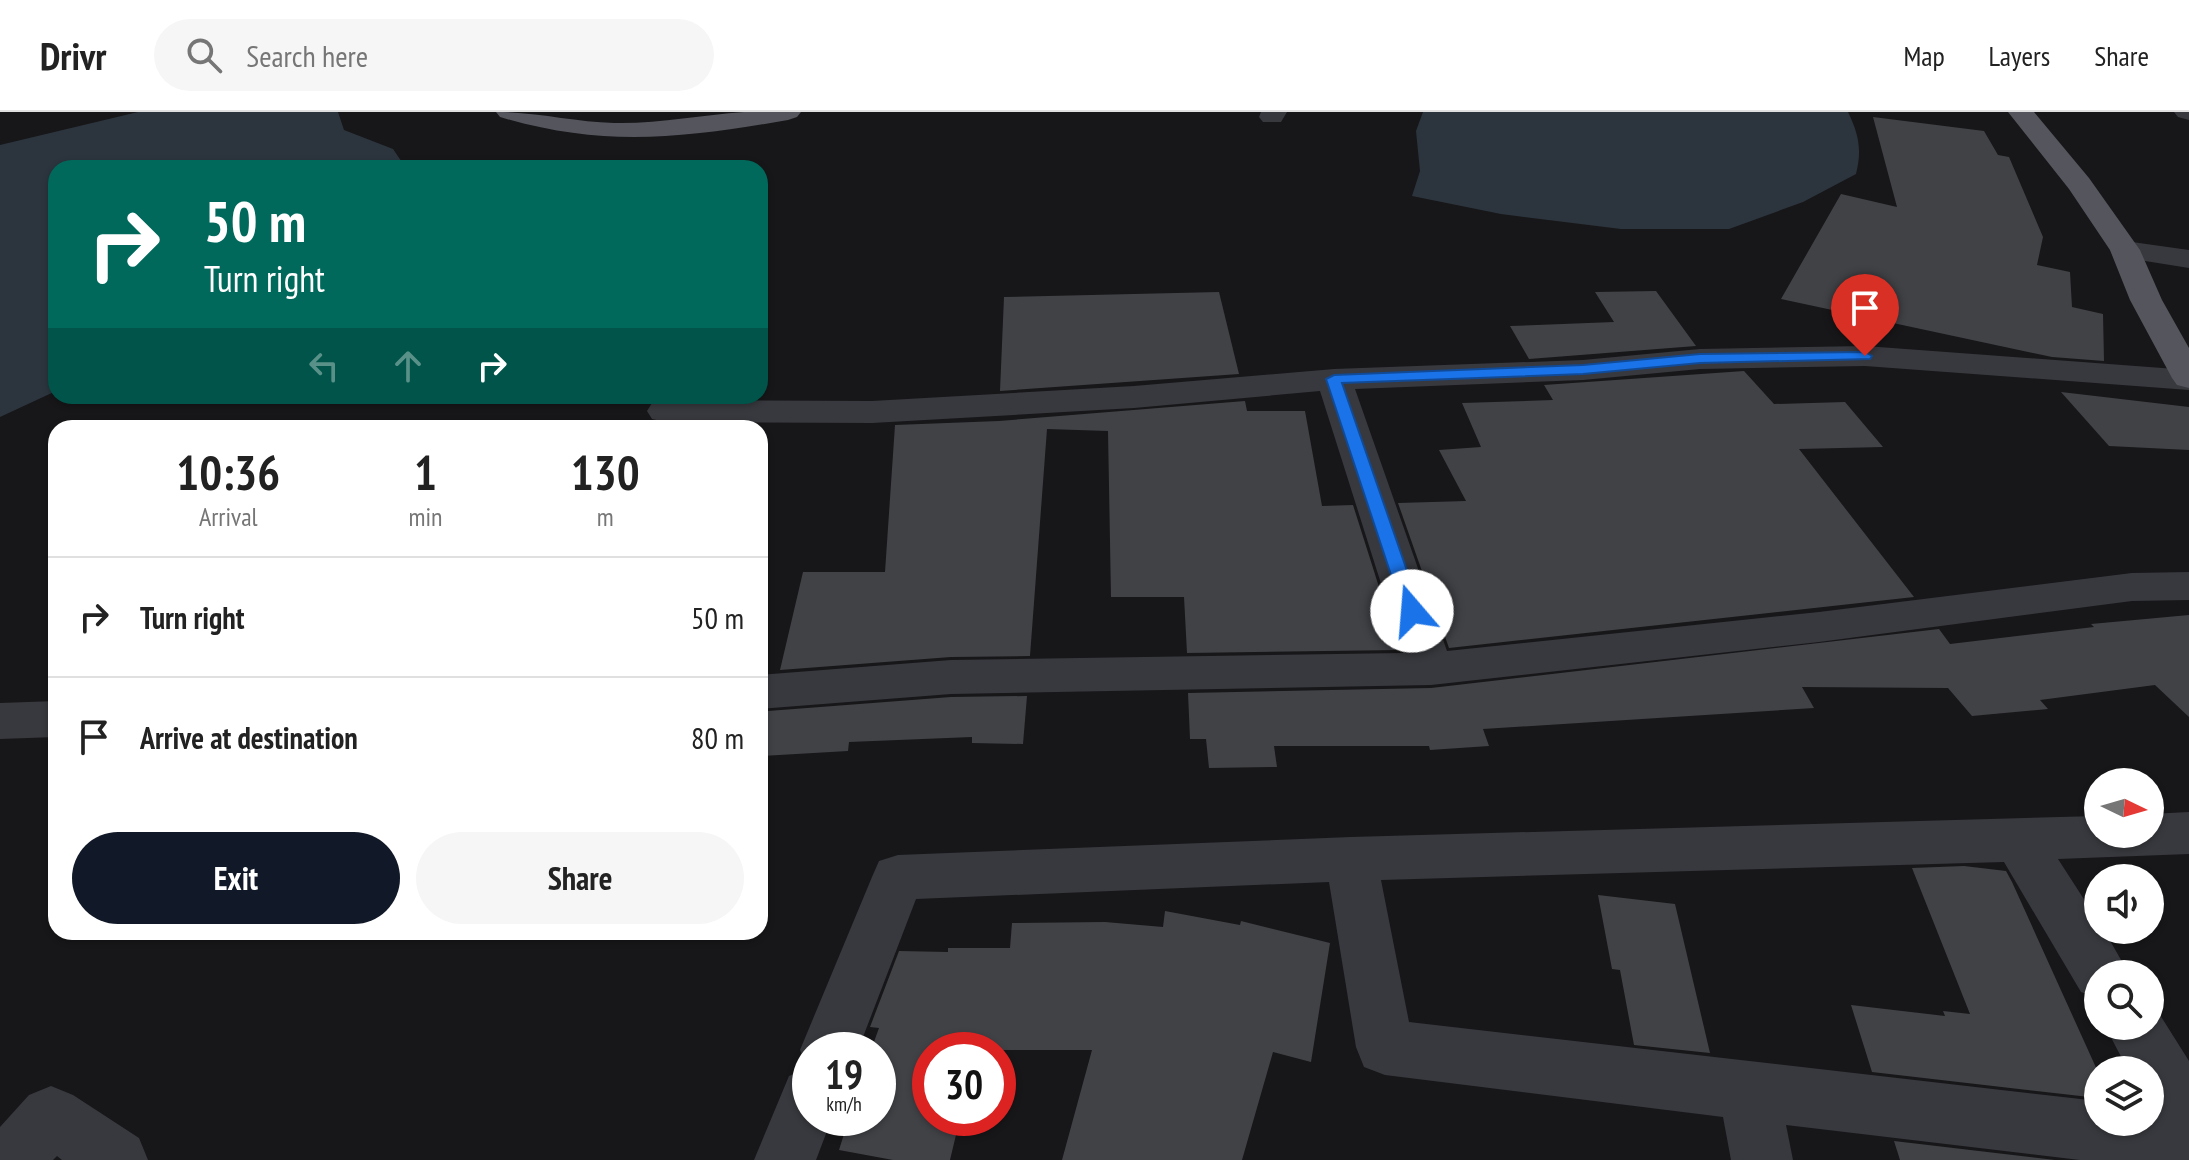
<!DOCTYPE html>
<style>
:root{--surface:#fff;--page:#f6f6f6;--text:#222;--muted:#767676;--line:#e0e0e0;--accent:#111827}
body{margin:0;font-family:"PT Sans Narrow",sans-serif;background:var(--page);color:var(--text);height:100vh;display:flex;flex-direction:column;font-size:30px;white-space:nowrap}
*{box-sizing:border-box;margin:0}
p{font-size:26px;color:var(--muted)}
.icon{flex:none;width:44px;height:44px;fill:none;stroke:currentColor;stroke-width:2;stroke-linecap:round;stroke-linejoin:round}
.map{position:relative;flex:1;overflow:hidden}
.drawer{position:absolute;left:48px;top:308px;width:720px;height:520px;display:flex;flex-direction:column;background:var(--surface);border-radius:24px;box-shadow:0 2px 6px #0004}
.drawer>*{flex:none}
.guide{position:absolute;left:48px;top:48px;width:720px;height:244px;border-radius:24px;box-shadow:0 2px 6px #0004;background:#00695c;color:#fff;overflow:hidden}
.needle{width:52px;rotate:95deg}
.fabs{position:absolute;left:2084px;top:656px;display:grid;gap:16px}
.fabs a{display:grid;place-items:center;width:80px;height:80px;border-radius:50%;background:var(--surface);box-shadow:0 2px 6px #0004;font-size:40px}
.speed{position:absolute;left:792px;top:920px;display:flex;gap:16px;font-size:40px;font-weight:700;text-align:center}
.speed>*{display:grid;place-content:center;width:104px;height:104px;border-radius:50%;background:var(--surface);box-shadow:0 2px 6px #0004;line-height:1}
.speed small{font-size:20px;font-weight:400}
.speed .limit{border:12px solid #d22;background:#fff;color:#111}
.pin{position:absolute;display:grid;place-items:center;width:68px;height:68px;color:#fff;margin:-82px -34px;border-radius:50% 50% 50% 0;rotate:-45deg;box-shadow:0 0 8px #0007}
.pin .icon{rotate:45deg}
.me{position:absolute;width:88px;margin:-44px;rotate:342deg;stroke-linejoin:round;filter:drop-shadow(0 0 6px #0008)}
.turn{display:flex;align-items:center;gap:28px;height:168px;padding:0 24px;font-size:36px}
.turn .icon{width:104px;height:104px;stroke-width:2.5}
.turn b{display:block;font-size:56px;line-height:68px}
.lanes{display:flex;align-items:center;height:76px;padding:0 24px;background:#0003;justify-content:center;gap:40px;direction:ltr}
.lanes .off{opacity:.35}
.eta{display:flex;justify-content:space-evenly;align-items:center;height:136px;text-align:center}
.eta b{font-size:48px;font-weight:700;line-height:56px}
.action{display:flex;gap:16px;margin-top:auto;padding:16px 24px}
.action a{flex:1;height:92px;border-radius:48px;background:var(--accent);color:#fff;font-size:32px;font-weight:700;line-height:92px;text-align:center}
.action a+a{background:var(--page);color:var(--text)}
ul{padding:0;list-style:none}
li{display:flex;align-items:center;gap:24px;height:120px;padding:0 24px;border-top:2px solid var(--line)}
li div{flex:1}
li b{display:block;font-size:30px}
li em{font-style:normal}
header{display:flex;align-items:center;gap:48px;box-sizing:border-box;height:112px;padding:0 40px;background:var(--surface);border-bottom:2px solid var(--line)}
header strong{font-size:38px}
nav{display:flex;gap:44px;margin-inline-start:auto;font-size:28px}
.search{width:560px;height:72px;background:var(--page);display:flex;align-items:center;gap:20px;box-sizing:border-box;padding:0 28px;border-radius:44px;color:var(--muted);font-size:30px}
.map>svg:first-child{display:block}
.water{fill:#2c353e}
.building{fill:#414246}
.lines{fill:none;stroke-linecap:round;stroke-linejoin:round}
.minor{fill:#38393e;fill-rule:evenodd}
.major{fill:#54555d;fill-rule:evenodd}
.route{fill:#1a73e8;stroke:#114b97;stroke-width:2}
</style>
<header>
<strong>Drivr</strong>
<div class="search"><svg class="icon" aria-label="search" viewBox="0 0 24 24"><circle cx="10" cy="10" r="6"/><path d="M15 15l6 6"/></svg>Search here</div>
<nav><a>Map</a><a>Layers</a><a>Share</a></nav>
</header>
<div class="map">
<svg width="2189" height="1048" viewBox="0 0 2189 1048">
<rect width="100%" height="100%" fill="#171719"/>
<g class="water">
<polygon points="138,0 338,0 344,18 393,37 406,56 56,56 56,279 0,305 0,33"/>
<path d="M1423 0H1848C1859 23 1862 38 1856 62L1803 90 1729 117H1621L1501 102 1412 84 1420 59 1416 19Z"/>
</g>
<g class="building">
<polygon points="1873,5 1984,19 1998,43 2009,45 2043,125 2037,153 2070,160 2072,195 2103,202 2104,249 2052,245 1781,187 1841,82 1897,95"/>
<polygon points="1656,179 1696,234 1529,247 1510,214 1614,210 1595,180"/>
<polygon points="1219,180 1239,262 1000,279 1004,185"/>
<polygon points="1744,259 1774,292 1845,290 1883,335 1799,337 1914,485 1449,536 1398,391 1466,389 1439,338 1481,335 1462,291 1553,288 1544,273"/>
<polygon points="2061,280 2189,295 2189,338 2109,334"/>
<polygon points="1245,289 1247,299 1305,299 1322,394 1353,393 1399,538 1187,541 1184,485 1111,485 1108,319 1047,317 1030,544 951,545 780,558 803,460 885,460 895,313 999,309"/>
<polygon points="2189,503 2189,605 2155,573 2040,588 2048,597 1972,604 1948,576 1802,575 1814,596 1483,617 1489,634 1430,638 1429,634 1274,634 1277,655 1209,656 1206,627 1190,627 1188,581 1431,576 1939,517 1950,532 2094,515 2091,512"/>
<polygon points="1027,584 1023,632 972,631 972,625 849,630 848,639 761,644 768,599 951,585"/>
<polygon points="1964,754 2006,759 2012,770 2098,960 2098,986 1872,960 1851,893 1945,904 1943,899 1970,902 1912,756"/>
<polygon points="1598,783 1675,792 1710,941 1634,933 1620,858 1612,857"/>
<polygon points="1165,799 1240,813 1241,809 1330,831 1311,950 1273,940 1242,1048 1062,1048 1092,938 930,938 930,1006 960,1006 950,1048 893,1048 839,1038 849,1006 878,1006 878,938 871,938 879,916 870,915 899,839 948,840 948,836 1010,836 1012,811 1105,810 1163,815"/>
<polygon points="1894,1029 2055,1048 1900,1048"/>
</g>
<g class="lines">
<g class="minor">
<polygon points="1261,0 1287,0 1281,10 1263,10 1259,5"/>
<polygon points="2174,0 2189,0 2189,8 2178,5"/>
<polygon points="2125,129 2189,138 2189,156 2114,144 2110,138 2114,132"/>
<polygon points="1865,234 2189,258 2189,278 1865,254 1700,257 1583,268 1355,277 1447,539 1819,500 2132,461 2189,460 2189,488 2132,489 1819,530 1431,573 951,582 760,597 760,563 951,548 1403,541 1320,279 1134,296 872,311 665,310 652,307 647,299 652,291 665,288 872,289 1134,274 1334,257 1583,248 1700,237"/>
<polygon points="56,589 56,625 0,627 0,591"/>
<polygon points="2189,700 2189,742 2058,747 2098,809 2098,818 2104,818 2129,862 2098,862 2098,886 2081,880 2004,750 1381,768 1409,910 2098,989 2098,1010 2150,1010 2150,958 2128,958 2105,914 2150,914 2150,893 2155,895 2189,949 2189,1048 2080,1048 1786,1013 1793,1048 1731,1048 1723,1005 1385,963 1364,955 1356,935 1329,770 916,787 858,938 810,938 810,1006 832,1006 816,1048 754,1048 789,964 808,956 800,938 872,765 879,749 898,743 1351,725 2098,704 2098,722 2150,722 2150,702"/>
<polygon points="51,974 73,983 139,1026 148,1048 62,1048 57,1044 53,1048 0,1048 0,1015 29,983"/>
</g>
<g class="major">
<path d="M496 0C537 0 574 10 614 11 658 12 701 3 744 0 763 0 782 0 801 0L797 5 788 8C684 26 603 36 500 5Z"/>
<polygon points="2008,0 2034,0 2089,66 2140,138 2162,188 2189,236 2189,276 2177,273 2172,266 2130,188 2110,138 2069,77"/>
</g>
</g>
<polygon class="route" points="1865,240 1872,244 1870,247 1700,251 1583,262 1342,271 1421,499 1412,505 1403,499 1326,267 1334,263 1583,253 1700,242"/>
</svg>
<div class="fabs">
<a><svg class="needle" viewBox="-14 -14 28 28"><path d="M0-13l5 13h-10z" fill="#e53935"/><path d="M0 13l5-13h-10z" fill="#767676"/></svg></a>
<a><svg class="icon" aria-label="sound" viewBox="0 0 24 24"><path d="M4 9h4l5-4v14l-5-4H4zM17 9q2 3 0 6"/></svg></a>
<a><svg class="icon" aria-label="search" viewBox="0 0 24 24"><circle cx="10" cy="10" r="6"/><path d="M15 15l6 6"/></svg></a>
<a><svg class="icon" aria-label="layers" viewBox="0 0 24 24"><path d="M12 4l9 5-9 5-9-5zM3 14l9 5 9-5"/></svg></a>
</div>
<div class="speed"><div>19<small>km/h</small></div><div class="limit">30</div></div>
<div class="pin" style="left:1865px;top:244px;background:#d93025"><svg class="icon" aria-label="arrive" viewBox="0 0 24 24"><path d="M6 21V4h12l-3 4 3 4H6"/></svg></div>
<svg class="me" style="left:1412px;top:499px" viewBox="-20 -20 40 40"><circle r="19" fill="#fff"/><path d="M0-13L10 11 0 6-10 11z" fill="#1a73e8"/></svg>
<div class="guide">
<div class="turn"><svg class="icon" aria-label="right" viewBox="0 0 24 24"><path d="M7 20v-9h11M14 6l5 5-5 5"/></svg><div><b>50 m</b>Turn right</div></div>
<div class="lanes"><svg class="icon off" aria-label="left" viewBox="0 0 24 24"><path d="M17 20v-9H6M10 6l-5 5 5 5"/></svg><svg class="icon off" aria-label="ahead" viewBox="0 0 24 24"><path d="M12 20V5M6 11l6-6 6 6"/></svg><svg class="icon" aria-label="right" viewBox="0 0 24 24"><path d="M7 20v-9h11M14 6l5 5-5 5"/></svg></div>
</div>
<section class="drawer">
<div class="eta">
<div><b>10:36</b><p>Arrival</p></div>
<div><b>1</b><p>min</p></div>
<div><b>130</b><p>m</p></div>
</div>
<ul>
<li><svg class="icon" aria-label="right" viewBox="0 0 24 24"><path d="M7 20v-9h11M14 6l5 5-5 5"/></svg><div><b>Turn right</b></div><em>50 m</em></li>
<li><svg class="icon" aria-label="arrive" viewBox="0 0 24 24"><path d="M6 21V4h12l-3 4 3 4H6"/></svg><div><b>Arrive at destination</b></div><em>80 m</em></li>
</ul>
<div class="action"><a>Exit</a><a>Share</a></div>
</section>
</div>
